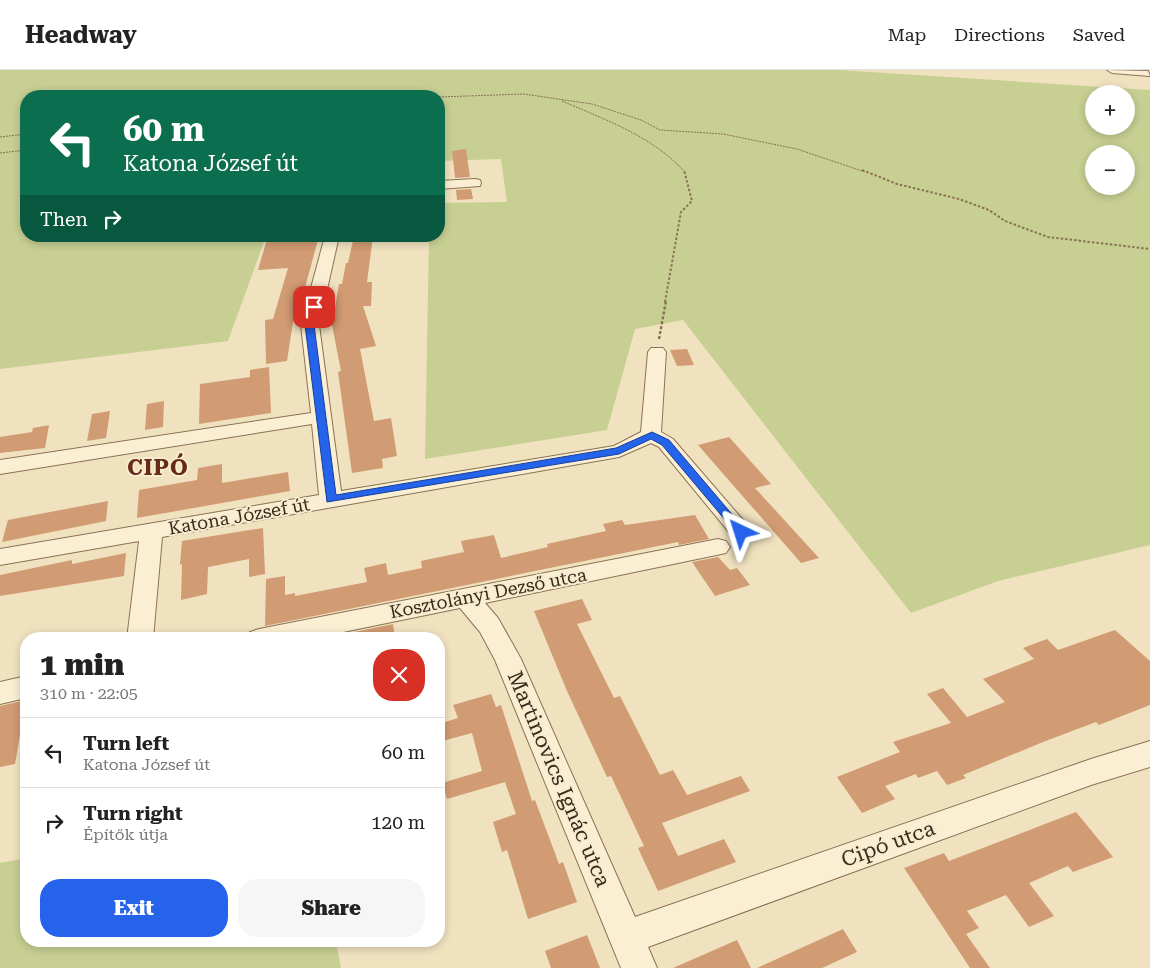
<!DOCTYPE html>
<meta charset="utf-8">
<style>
:root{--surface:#fff;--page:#f6f6f6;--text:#222;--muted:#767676;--line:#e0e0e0;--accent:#2563eb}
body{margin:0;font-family:"Roboto Serif",serif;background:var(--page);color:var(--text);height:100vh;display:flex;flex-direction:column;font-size:19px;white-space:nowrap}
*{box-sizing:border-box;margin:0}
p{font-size:16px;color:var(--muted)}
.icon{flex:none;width:28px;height:28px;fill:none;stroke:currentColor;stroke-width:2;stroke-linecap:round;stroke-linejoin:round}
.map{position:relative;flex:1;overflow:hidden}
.sheet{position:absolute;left:20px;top:562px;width:425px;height:315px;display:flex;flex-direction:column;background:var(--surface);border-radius:20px;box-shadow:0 2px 8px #0003}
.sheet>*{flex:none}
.top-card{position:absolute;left:20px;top:20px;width:425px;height:152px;border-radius:20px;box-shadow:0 2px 8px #0003;background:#0b6e4f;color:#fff;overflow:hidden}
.buttons{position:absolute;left:1085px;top:15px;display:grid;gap:10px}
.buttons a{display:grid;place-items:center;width:50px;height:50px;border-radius:50%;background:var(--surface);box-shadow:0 2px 8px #0003;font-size:25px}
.pin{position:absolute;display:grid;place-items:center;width:42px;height:42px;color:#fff;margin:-21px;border-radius:10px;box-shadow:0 2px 8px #0006}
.me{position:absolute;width:55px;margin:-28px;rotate:319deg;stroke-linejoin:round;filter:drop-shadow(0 0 4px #0008)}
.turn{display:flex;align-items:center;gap:18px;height:105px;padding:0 20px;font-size:22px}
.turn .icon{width:65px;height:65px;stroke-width:2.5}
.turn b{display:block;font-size:35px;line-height:42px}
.then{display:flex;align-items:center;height:48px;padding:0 20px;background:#0003;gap:10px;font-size:19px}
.round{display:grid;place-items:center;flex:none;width:52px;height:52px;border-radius:20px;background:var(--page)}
.summary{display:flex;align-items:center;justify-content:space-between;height:85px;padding:0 20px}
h1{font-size:30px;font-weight:800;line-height:38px}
.button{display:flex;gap:10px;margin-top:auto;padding:10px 20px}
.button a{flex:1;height:58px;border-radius:20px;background:var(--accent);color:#fff;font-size:20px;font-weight:800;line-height:58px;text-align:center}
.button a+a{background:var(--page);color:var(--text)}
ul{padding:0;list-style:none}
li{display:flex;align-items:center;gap:15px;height:70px;padding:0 20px;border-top:1px solid var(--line)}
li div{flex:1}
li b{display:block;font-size:19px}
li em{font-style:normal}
header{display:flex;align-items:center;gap:30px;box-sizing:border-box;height:70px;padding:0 25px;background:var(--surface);border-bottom:1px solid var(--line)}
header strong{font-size:24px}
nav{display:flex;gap:28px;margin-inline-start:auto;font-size:18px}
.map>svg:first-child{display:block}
.green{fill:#c7cf93;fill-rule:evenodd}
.building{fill:#d19b73}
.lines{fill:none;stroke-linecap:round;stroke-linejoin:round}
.minor-casing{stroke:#8a7256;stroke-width:2}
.path-far2{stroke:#8a7256;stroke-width:1;stroke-dasharray:2 1;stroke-linecap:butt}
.path-far1{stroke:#8a7256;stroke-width:2;stroke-dasharray:2.5 2;stroke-linecap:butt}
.path{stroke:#8a7256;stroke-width:2.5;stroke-dasharray:3 2;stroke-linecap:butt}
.minor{fill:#fbefd3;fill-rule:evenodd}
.route{fill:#2563eb;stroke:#184099}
.labels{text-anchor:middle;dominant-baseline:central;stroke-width:4;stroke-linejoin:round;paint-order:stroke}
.street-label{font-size:18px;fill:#392a1c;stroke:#f7eccf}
.near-street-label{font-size:21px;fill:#392a1c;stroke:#f7eccf}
.district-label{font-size:22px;font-weight:bold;letter-spacing:1px;fill:#682a19;stroke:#f7eccf}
</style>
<header>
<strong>Headway</strong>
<nav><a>Map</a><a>Directions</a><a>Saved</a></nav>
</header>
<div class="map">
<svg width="1150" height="898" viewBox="0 0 1150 898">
<rect width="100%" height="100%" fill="#f0e2bf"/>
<g class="green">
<path d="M0 0H839L1150 20V475L998 511 911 543 683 250 635 259 607 360 425 389 429 166H439V133L507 132 501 89 439 91V26H26V166H266L228 271 0 299ZM1094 24H1126V56H1094ZM1094 84H1126V116H1094Z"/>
<polygon points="26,788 26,871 336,871 341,898 0,898 0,793"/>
</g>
<g class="building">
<polygon points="466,79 470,107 455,108 452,81"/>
<polygon points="471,119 473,129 457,130 456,120"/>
<polygon points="268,166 319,166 303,225 297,226 287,291 266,294 265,250 273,249 288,198 258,200"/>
<polygon points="354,166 373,166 367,212 372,212 371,236 363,236 376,276 360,279 374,351 391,348 397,386 382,389 383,398 352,403 338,302 341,301 332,255 339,214 342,214 346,193 348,193"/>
<polygon points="687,279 694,295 677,296 670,280"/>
<polygon points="269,297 271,343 199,354 200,314 250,307 250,300"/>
<polygon points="164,331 163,357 145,360 147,334"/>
<polygon points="110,341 106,368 87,371 92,344"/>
<polygon points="49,355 45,378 0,383 0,367 32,362 33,358"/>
<polygon points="729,367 771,414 755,418 819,488 801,493 698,375"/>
<polygon points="222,394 222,413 288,402 290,421 137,448 139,420 197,410 198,398"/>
<polygon points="108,431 106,451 2,472 8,450"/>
<polygon points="695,445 709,469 679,475 678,472 265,556 266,509 285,506 285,525 295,523 295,526 367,512 364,498 386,493 388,505 422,498 421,491 464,482 461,471 494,465 501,488 548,477 547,474 606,461 603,454 622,450 625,455"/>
<polygon points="263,458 265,504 249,507 249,489 208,497 207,524 181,530 182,494 180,495 182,471"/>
<polygon points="126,483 124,506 0,526 0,505 72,490 72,494"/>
<polygon points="718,487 730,500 737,498 750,515 715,526 692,492"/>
<polygon points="582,529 592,550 577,554 614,628 620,626 660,705 673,700 687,725 741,706 750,721 662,753 678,786 724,769 736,792 658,821 638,778 644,776 611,706 607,707 567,621 534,541"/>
<polygon points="393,554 395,569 320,569"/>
<polygon points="1115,560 1150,591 1150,635 1099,655 1096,652 1043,672 963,705 966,708 947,715 937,701 918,708 916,704 885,716 895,729 862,743 837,707 900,682 893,672 951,653 927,624 943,618 967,647 1005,632 983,609 1034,589 1023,578 1047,569 1058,580"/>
<polygon points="491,624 496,637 501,635 532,731 535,730 559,794 563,792 577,832 528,849 507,780 502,782 493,752 516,744 505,712 447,729 442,713 482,701 472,663 439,672 439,654 458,648 453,635"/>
<polygon points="26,630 26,664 20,665 15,694 0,697 0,636"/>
<polygon points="1076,742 1113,787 1073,802 1068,796 1029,813 1054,846 1029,857 1006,825 967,841 979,858 966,864 990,898 970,898 904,798 944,783 949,791"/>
<polygon points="843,859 857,882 822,898 757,898"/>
<polygon points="587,865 600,898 551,898 545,881"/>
<polygon points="737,870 751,898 673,898"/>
</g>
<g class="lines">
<g class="minor-casing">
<g id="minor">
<polygon points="1107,0 1148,1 1150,6 1112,3"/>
<polygon points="475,109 480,110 481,113 480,116 439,119 439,111"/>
<polygon points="325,166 339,166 319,255 341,421 614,376 641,362 648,282 651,278 663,278 666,282 661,362 673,369 749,457 752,462 749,467 741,470 733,467 659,377 651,373 619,387 162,467 153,569 127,569 139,471 0,495 0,479 319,425 312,354 0,404 0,390 311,343 301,255"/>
<polygon points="718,469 726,471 730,477 726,483 485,533 498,548 521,589 635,847 1091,689 1150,671 1150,697 1091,715 648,877 657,898 621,898 495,590 480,562 460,538 309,569 246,569 250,562 259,559"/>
<polygon points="26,606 26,628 0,634 0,612"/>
</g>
</g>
<g class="path-far2">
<polyline points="439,27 524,24 592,34 641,50 660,60 723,64 797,79 865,102"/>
<path d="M562 31C606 50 652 66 685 102"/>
<polyline points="0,67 26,64"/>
<polyline points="0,83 26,80"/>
</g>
<g class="path-far1">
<polyline points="862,100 897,114 959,129 989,140 1005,151 1048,167 1150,179"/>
<polyline points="665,232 681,142 692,131 684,100"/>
</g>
<polyline class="path" points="659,269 666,231"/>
<use href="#minor" class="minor"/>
</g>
<polygon class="route" points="314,235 318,237 314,255 336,425 616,378 652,362 669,370 747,462 745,464 737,464 662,375 651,369 619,384 327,432 305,255 310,237"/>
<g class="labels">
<g class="street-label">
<text transform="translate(239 446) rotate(-10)">Katona József út</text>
<text transform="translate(488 523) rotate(-11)">Kosztolányi Dezső utca</text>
</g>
<g class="near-street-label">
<text transform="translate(559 709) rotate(67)">Martinovics Ignác utca</text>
<text transform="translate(888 774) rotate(-20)">Cipó utca</text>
</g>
<g class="district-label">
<text x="158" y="397">CIPÓ</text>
</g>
</g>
</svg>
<div class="buttons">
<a>+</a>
<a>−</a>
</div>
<div class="pin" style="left:314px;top:237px;background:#d93025"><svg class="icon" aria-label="arrive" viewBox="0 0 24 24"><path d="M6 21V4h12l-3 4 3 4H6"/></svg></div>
<svg class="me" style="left:741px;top:462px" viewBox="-20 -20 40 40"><path d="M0-17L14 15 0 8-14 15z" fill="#2563eb" stroke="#fff" stroke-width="4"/></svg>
<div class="top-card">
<div class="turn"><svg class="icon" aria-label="left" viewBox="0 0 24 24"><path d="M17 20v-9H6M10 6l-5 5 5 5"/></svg><div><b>60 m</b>Katona József út</div></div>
<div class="then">Then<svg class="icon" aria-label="right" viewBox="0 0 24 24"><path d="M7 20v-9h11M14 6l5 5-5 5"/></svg></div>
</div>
<section class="sheet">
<div class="summary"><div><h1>1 min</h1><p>310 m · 22:05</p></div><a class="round" style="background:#d93025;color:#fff"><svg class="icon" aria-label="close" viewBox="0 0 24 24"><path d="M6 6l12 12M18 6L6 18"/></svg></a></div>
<ul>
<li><svg class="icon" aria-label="left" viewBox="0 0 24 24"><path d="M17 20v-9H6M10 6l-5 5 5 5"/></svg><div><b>Turn left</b><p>Katona József út</p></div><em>60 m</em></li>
<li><svg class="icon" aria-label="right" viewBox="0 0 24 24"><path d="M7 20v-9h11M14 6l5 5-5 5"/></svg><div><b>Turn right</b><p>Építők útja</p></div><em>120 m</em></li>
</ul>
<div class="button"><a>Exit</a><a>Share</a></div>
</section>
</div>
